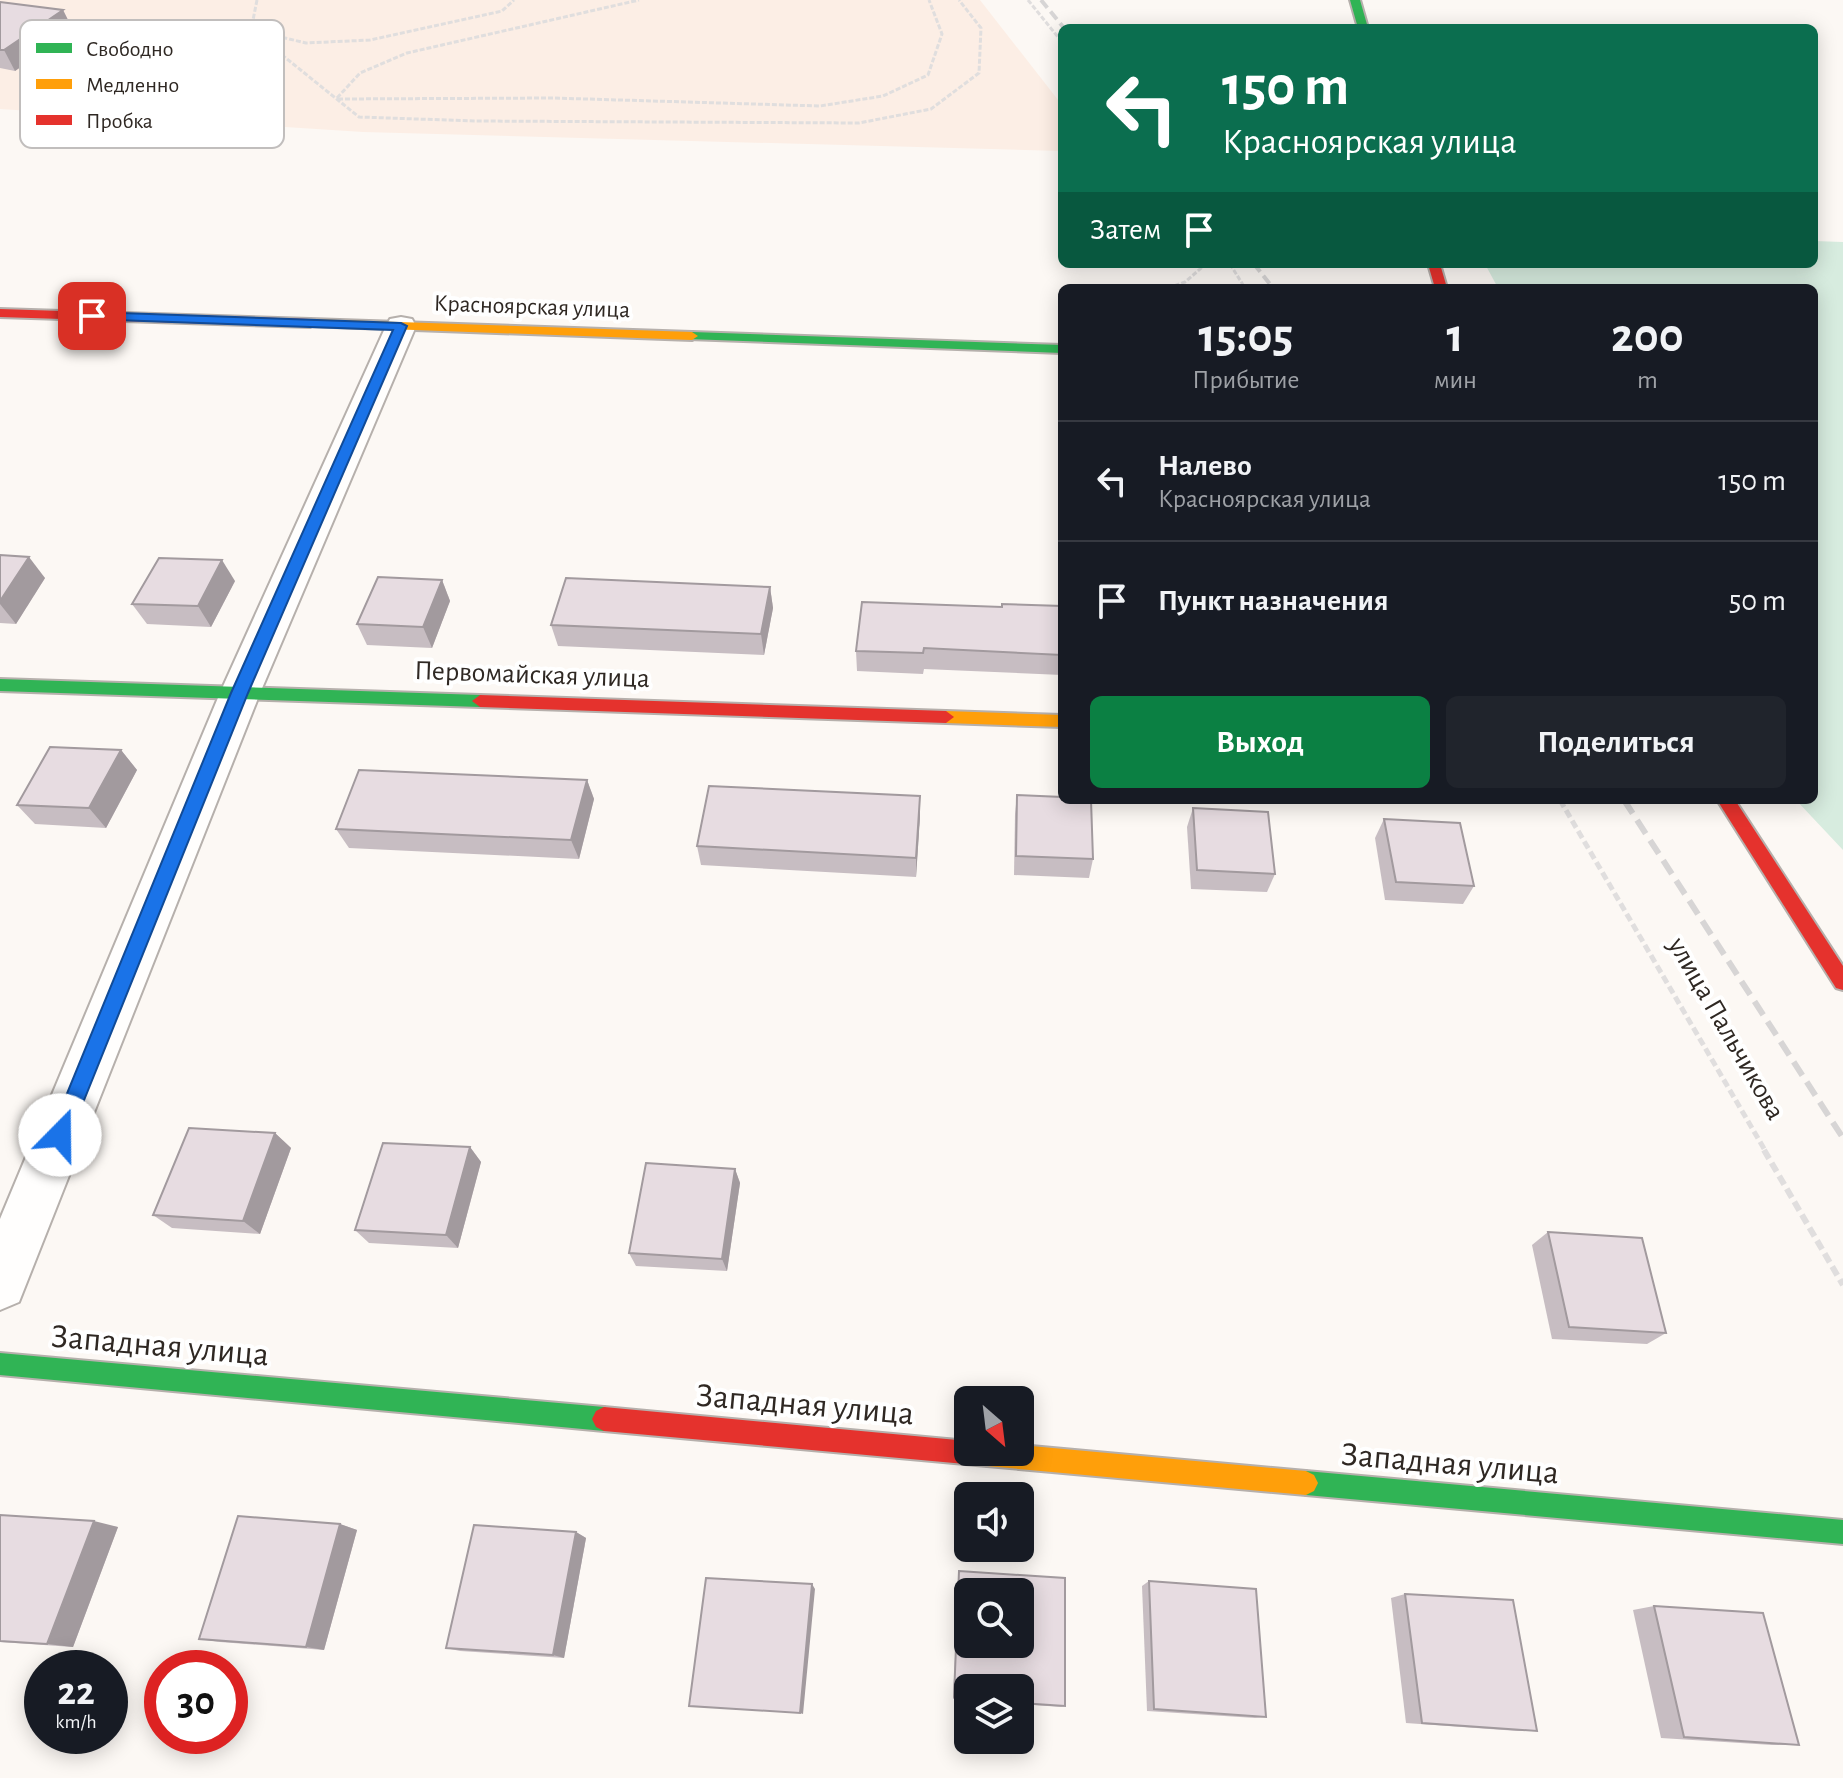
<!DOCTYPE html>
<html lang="ru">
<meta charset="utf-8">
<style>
:root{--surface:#171b24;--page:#20242c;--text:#f1f3f6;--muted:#9ea1a6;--line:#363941;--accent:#0b8043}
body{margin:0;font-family:"Alegreya Sans",sans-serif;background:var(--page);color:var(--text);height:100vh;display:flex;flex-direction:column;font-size:30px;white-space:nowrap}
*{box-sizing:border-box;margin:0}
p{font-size:26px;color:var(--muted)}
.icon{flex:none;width:44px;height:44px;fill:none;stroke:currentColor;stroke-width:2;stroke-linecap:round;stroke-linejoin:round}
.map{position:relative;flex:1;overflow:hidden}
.side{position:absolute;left:1058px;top:284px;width:760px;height:520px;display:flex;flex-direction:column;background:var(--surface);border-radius:12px;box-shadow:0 4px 20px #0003}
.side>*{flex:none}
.hud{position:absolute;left:1058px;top:24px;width:760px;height:244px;border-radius:12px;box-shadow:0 4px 20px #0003;background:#0b6e4f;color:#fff;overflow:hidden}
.needle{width:52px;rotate:152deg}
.fabs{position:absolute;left:954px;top:1386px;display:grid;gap:16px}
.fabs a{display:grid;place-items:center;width:80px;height:80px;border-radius:12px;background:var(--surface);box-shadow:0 4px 20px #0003;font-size:40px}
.speed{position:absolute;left:24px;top:1650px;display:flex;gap:16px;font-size:40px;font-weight:700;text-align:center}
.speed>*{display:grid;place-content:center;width:104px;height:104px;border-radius:50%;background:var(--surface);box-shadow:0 4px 20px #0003;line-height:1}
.speed small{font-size:20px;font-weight:400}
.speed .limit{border:12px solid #d22;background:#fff;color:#111}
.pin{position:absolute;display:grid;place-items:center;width:68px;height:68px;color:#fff;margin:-34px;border-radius:16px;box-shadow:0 4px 12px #0006}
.me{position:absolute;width:88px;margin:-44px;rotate:22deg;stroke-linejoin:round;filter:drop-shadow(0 0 6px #0008)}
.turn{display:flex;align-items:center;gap:28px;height:168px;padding:0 32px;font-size:36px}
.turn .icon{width:104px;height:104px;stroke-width:2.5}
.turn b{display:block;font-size:56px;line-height:68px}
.then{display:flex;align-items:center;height:76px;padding:0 32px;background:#0003;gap:16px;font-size:30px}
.eta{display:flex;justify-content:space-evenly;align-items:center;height:136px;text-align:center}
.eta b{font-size:48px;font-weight:700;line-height:56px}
.cta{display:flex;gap:16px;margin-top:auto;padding:16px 32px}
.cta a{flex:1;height:92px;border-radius:12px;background:var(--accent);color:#fff;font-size:32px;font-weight:700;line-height:92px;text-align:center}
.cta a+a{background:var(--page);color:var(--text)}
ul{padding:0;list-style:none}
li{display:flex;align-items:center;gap:24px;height:120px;padding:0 32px;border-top:2px solid var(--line)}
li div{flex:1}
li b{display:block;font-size:30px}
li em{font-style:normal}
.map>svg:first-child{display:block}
.built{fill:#fceee5}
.green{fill:#d7ecdf}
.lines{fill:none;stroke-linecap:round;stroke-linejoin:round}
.street-casing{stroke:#b6b0ac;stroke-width:4}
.fast-casing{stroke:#b6b0ac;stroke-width:4}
.slow-casing{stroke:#b6b0ac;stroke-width:4}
.jam-casing{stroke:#b6b0ac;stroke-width:4}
.path-far2{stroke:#e0dede;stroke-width:3;stroke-dasharray:5 2;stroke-linecap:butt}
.path-far1{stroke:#e0dede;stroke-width:5;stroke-dasharray:8 4;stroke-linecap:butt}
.path{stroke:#e0dede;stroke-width:6;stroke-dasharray:10 5;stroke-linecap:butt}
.street{fill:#fffefd;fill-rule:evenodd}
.fast{fill:#30b455;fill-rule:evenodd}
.slow{fill:#ff9f0a;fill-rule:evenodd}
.jam{fill:#e5322d;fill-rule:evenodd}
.rail-far1{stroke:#d7d5d5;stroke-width:4;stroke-dasharray:10 5;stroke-linecap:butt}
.rail{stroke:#d7d5d5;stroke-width:6;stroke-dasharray:16 8;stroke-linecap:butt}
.wall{fill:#c7bdc2}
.shaded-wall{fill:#a29a9e}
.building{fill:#e7dce1;stroke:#a29a9e;stroke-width:2;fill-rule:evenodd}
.route{fill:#1a73e8;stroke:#114b97;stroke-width:2}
.labels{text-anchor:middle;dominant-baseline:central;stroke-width:8;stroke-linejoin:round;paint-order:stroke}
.far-street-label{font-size:24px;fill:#2f2823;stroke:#fff}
.street-label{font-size:28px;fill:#2f2823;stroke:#fff}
.near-street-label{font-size:34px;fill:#2f2823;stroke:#fff}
.key{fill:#fff;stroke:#c1bebd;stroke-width:2}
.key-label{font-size:22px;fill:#2f2823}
</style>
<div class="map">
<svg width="1843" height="1778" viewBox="0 0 1843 1778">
<rect width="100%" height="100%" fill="#fcf8f4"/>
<polygon class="built" points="0,0 980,0 1062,105 1062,151 363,132 0,109"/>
<polygon class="green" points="1814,241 1843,242 1843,850 1796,800 1814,800 1814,288 1498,288 1485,264 1814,264"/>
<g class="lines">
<g class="street-casing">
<polygon id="street" points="401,317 412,319 416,326 260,693 19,1302 0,1310 0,1219 220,693 386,326 390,319"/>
</g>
<g class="fast-casing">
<g id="fast">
<polygon points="1350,0 1360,0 1368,28 1358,28"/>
<polygon points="692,332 1062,345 1062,353 688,339 688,333"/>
<polygon points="0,679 480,695 488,701 480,707 0,691"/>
<polygon points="0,1353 604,1407 612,1411 616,1419 612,1427 604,1431 0,1375"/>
<polygon points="1306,1471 1843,1520 1843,1544 1306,1495 1298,1491 1294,1483 1298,1475"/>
</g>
</g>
<g class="slow-casing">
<g id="slow">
<polygon points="310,319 692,332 698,336 692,340 306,326 306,320"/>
<polygon points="946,711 1062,715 1062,727 946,723 938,717"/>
<polygon points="1020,1445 1306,1471 1314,1475 1318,1483 1314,1491 1306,1495 987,1466 979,1462 975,1454 1020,1452"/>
</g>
</g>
<g class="jam-casing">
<g id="jam">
<polygon points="1428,264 1440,264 1447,288 1435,288"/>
<polygon points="0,309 310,319 316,323 310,327 0,317"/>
<polygon points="480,695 946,711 954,717 946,723 480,707 472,701"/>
<polygon points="1717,800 1735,800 1843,966 1843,990 1836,988"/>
<polygon points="604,1407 968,1441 968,1452 999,1454 995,1462 987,1466 604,1431 596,1427 592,1419 596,1411"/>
</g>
</g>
<g class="path-far2">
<polyline points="257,0 251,30 359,117 475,121 859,123 931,109 979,73 981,28 959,0"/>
<polyline points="1028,0 1062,42"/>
<polyline points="84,61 217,44 251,30 306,43 370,40 502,11 514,0"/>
<polyline points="337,98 360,73 407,53 639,0"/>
<polyline points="338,99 553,98 820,106 883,96 928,75 942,34 929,0"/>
<polyline points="1230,264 1245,288"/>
<polyline points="1168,288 1185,282 1206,264"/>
</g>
<polyline class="path-far1" points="1560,800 1766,1152"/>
<polyline class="path" points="1764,1150 1843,1285"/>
<use href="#street" class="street"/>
<use href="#fast" class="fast"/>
<use href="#slow" class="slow"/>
<use href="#jam" class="jam"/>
<g class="rail-far1">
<polyline points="1041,0 1064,28"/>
<polyline points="1254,264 1273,288"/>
</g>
<polyline class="rail" points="1624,800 1843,1138"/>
</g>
<g class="wall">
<polygon points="0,2 63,10 73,30 15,71 0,68"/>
<polygon points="0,555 45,578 16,624 0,623"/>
<polygon points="442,580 450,601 432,648 367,645 357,624"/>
<polygon points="235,581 211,627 147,624 132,604"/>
<polygon points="770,587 773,608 764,655 558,646 551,625"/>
<polygon points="1062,606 1062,675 924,669 923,674 857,671 856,651 1002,607"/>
<polygon points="121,750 137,770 106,828 35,824 17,805"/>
<polygon points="587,780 594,799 579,859 349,848 336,829"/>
<polygon points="1017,795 1093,859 1089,878 1014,875 1015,814"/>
<polygon points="920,796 920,816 916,877 701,865 697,846"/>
<polygon points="1193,808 1275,874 1267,892 1191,889 1187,827"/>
<polygon points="1384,819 1474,886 1463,904 1385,900 1375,838"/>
<polygon points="275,1133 291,1148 260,1234 172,1228 153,1215"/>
<polygon points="470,1147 481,1162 458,1248 369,1243 355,1230"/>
<polygon points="735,1169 740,1183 727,1271 636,1266 629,1253"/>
<polygon points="1548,1232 1666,1333 1647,1344 1552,1339 1532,1245"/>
<polygon points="0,1515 118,1527 73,1647 0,1642"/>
<polygon points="340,1524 357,1530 324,1650 220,1642 199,1639"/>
<polygon points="576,1532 586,1538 564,1658 460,1651 446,1648"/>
<polygon points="959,1571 1065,1706 1061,1707 1020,1704 1020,1688 968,1688 968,1700 953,1699"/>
<polygon points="1149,1581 1266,1717 1255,1718 1147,1711 1142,1586"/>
<polygon points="1405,1594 1537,1731 1518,1731 1406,1723 1391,1598"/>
<polygon points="1654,1606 1799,1745 1772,1745 1661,1738 1633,1610"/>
</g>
<g class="shaded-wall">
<polygon points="63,10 73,30 15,71 4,50"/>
<polygon points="29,557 45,578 16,624 0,604 0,601"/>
<polygon points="222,560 235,581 211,627 198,606"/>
<polygon points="442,580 450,601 432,648 423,627"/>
<polygon points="770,587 773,608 764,655 761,634"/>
<polygon points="121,750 137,770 106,828 89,808"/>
<polygon points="587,780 594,799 579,859 571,840"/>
<polygon points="920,796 920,816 916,877 916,858"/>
<polygon points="275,1133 291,1148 260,1234 243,1221"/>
<polygon points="470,1147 481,1162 458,1248 446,1235"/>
<polygon points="735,1169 740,1183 727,1271 722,1259"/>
<polygon points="94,1521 118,1527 73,1647 47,1644"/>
<polygon points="340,1524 357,1530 324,1650 306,1647"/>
<polygon points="576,1532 586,1538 564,1658 553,1655"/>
<polygon points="812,1584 815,1589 803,1714 800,1713"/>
</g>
<g class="building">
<polygon points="0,2 63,10 4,50 0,50"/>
<polygon points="0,555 29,557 0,601"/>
<polygon points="159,558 222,560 198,606 132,604"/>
<polygon points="378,577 442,580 423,627 357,624"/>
<polygon points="566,578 770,587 761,634 551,625"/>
<polygon points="862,602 1002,607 1002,604 1062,606 1062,655 924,648 923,653 856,651"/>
<polygon points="50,747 121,750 89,808 17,805"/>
<polygon points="359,770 587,780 571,840 336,829"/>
<polygon points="709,786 920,796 916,858 697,846"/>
<polygon points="1017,795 1062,797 1062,800 1091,800 1093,859 1016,856"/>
<polygon points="1193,808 1268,812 1275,874 1197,870"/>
<polygon points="1384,819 1460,823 1474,886 1396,882"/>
<polygon points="189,1128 275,1133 243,1221 153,1215"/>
<polygon points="383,1143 470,1147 446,1235 355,1230"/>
<polygon points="646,1163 735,1169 722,1259 629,1253"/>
<polygon points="1548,1232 1642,1238 1666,1333 1569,1327"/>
<polygon points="0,1515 94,1521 47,1644 0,1641"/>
<polygon points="238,1516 340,1524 306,1647 199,1639"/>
<polygon points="474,1525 576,1532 553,1655 446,1648"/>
<path d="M959 1571 1065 1578V1706L1020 1703V1688H968V1699L954 1697ZM968 1592H1020V1644H968Z"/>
<polygon points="706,1578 812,1584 800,1713 689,1706"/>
<polygon points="1149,1581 1256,1589 1266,1717 1154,1709"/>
<polygon points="1405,1594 1513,1600 1537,1731 1422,1723"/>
<polygon points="1654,1606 1763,1613 1799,1745 1684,1737"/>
</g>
<polygon class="route" points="92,312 401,323 407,326 248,693 70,1135 67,1142 60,1145 53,1142 50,1135 231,693 393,330 88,319 86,316"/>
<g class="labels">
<g class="far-street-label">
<text transform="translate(532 307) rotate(2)">Красноярская улица</text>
</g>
<g class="street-label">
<text transform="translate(532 675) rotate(2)">Первомайская улица</text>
<text transform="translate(1726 1029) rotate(60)">улица Пальчикова</text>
</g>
<g class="near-street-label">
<text transform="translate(160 1346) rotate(5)">Западная улица</text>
<text transform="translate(805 1405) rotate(5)">Западная улица</text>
<text transform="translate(1450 1464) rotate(5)">Западная улица</text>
</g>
</g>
<rect x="20" y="20" width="264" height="128" rx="12" class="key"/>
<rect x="36" y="43" width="36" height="10" fill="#30b455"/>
<rect x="36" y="79" width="36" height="10" fill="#ff9f0a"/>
<rect x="36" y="115" width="36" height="10" fill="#e5322d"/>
<g class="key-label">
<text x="86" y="56">Свободно</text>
<text x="86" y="92">Медленно</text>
<text x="86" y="128">Пробка</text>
</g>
</svg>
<div class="fabs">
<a><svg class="needle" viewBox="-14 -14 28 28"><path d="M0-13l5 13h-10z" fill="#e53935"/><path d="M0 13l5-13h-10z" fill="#9ea1a6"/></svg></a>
<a><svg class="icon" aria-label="sound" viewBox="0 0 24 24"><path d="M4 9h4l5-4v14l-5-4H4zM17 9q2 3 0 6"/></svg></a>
<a><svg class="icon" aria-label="search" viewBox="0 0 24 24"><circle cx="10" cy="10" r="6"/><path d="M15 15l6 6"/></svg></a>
<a><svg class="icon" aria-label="layers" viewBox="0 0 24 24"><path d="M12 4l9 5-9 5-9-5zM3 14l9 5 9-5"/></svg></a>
</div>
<div class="speed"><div>22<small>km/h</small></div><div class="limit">30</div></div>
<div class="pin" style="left:92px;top:316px;background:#d93025"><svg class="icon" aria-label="arrive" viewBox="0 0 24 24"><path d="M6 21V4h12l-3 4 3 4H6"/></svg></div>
<svg class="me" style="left:60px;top:1135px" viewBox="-20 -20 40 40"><circle r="19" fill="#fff"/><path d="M0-13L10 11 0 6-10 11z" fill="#1a73e8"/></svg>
<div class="hud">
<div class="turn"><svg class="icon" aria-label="left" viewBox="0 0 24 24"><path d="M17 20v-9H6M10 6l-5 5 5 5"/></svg><div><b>150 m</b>Красноярская улица</div></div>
<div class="then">Затем<svg class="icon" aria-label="arrive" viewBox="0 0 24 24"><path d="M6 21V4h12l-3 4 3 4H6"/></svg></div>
</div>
<section class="side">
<div class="eta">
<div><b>15:05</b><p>Прибытие</p></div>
<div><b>1</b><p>мин</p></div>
<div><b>200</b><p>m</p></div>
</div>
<ul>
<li><svg class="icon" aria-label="left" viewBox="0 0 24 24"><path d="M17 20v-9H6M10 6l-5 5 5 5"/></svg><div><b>Налево</b><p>Красноярская улица</p></div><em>150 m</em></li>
<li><svg class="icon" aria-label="arrive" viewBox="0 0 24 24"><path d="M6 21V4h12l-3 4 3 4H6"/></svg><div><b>Пункт назначения</b></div><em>50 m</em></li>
</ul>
<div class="cta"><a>Выход</a><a>Поделиться</a></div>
</section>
</div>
